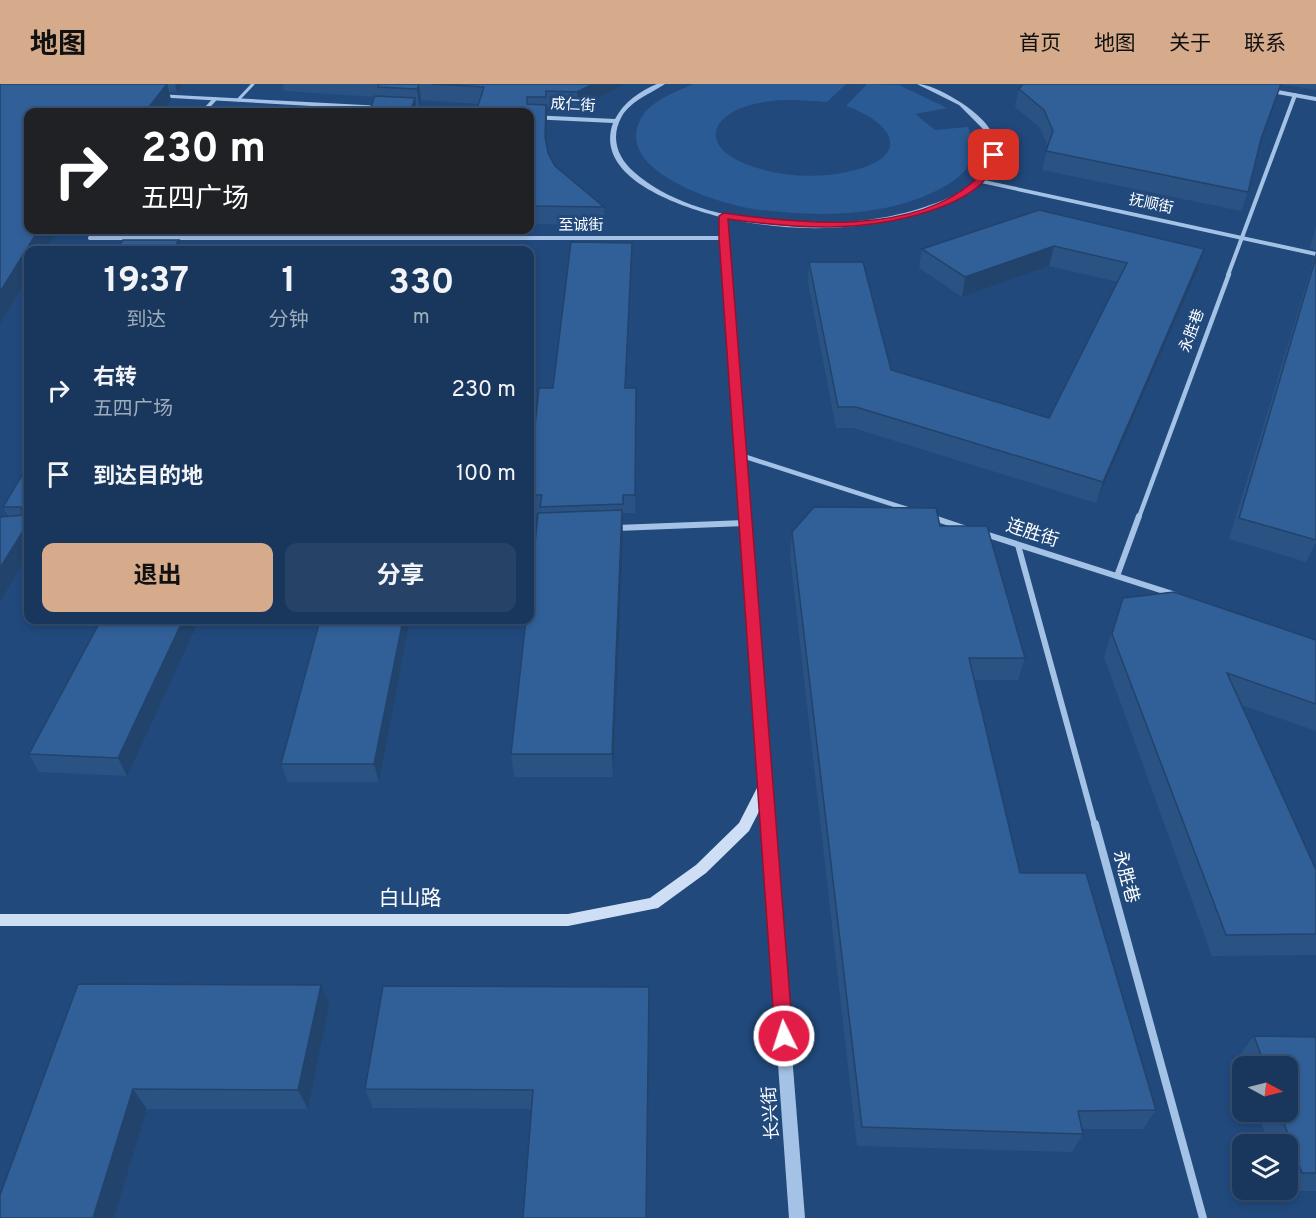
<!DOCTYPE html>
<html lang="zh">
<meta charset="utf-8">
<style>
:root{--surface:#19375d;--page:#264266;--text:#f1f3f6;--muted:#9facbc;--line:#375172;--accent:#d6ab8b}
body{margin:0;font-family:Overpass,"Noto Sans SC",sans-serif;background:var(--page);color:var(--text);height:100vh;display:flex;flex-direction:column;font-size:22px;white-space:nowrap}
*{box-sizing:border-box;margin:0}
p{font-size:20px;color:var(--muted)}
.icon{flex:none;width:33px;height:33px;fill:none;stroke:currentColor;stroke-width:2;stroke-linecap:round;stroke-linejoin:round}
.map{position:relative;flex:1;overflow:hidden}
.drawer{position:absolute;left:24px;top:162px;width:510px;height:378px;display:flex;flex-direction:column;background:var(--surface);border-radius:12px;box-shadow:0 3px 9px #0003,0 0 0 2px var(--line)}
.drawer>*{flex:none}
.top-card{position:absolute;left:24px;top:24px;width:510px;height:126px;border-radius:12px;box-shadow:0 3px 9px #0003,0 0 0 2px var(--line);background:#202124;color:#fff;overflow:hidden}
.needle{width:39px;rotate:97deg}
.tools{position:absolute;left:1232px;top:972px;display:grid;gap:12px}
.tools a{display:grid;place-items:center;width:66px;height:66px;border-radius:12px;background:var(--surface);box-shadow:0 3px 9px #0003,0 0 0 2px var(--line);font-size:30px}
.pin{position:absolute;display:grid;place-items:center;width:51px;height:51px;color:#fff;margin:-26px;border-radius:12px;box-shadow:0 3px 9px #0006}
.me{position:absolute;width:66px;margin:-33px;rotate:356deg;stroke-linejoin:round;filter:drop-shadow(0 0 4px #0008)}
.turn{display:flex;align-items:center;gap:21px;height:126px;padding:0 18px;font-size:27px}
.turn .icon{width:78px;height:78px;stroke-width:2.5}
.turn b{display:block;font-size:42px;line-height:51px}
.eta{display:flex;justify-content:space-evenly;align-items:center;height:102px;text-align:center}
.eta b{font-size:36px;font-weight:700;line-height:42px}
.button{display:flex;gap:12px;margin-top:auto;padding:12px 18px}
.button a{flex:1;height:69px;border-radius:12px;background:var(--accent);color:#111;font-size:24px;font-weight:700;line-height:69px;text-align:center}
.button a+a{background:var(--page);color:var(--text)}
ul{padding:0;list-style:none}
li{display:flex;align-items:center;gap:18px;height:84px;padding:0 18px}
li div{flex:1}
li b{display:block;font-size:22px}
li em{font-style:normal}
header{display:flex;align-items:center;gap:36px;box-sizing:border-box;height:84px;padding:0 30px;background:var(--accent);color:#111}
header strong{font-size:28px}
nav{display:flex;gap:33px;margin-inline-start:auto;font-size:21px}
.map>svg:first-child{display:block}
.green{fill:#2b5b94}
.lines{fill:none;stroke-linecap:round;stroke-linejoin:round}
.service{stroke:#a4c2e6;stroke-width:3}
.minor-far3{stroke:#a4c2e6;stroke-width:4}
.minor-far2{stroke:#a4c2e6;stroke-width:4.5}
.minor-far1{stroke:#a4c2e6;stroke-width:6}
.minor{stroke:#a4c2e6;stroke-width:8}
.tertiary{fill:#a4c2e6;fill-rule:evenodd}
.secondary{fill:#cedff5;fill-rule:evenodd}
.wall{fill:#2a5384}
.shaded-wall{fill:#22436b}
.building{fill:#316099;stroke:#22436b;stroke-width:1.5}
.route{fill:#e11d48;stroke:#92132f;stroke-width:1.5}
.labels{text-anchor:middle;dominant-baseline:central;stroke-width:6;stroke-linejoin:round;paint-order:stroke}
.far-street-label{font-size:15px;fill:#fff;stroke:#21497c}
.street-label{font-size:18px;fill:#fff;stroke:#21497c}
.near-street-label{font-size:21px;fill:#fff;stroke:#21497c}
</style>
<header>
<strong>地图</strong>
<nav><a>首页</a><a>地图</a><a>关于</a><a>联系</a></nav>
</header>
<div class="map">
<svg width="1316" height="1134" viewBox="0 0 1316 1134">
<rect width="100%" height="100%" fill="#21497c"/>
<path class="green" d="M693 0H846L827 18C802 16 778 14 754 20 704 33 703 66 751 82 782 93 819 95 851 87 913 72 894 39 846 22L867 0 899 1 947 24 915 30 935 46 968 43C981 76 966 92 936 107 880 134 814 133 753 125 715 119 602 83 646 27 658 14 678 7 693 0Z"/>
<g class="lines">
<polyline class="service" points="238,16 253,0"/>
<g class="minor-far3">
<polyline points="1272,7 1316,15"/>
<polyline points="203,28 215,15"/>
<polyline points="98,146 90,154 723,154"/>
<polyline points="1228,191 1295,11"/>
</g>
<g class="minor-far2">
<polyline points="740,371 910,426"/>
<polyline points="1139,433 1229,190"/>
</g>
<g class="minor-far1">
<polyline points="931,433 964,444"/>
<polyline points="617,444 745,439"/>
<polyline points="530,447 544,447"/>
<polyline points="982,449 1176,511"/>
<polyline points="1018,461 1095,742"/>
<polyline points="1117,492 1139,432"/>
</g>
<polyline class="minor" points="1095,740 1203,1134"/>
<g class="tertiary">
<path d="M657 0H665C650 10 632 16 622 32 610 53 617 73 634 88 701 148 850 151 930 121 946 116 966 107 978 95 984 88 987 79 991 71L983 45 959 21 917 0C936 0 979 27 989 44 993 51 995 63 997 71L984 96 1316 168V172L981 99C971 106 960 114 950 119 885 147 796 151 727 134V154L805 1134H789L719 154 721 133C681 123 593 94 613 39L530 35V31L615 35C624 18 640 7 657 0Z"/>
<polygon points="156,10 383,22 386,24 383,26 154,13 153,12"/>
<polygon points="402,25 455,26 458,28 404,28 402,27"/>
</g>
<polygon class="secondary" points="765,697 770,698 772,702 749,747 706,789 658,824 568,842 0,842 0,830 568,830 650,814 696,781 739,739 760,698"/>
</g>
<g class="wall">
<polygon points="0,0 183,0 177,8 169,8 171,16 42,166 28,166 28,193 0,240"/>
<polygon points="283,0 625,0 578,25 547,23 546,59 548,69 555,82 604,123 605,141 530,140 530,28 479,20 421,16 419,22 416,22 417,28 369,28 375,13 284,7"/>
<polygon points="1023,0 1316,0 1316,6 1281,0 1261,55 1248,108 1241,127 1042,86 1048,62 1040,44 1015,23 1019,5"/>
<polygon points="1039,126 1204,165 1198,185 1096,419 853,344 836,344 808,198 809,178 891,286 1049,334 1118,198 1049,182 962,213 919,184 922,165"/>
<polygon points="1316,142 1316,166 1310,164"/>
<rect x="332" y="146" width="47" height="1"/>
<polygon points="1316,168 1316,458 1306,478 1229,455"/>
<polygon points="632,175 626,304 636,321 635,429 623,429 622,438 613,693 514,693 511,670 538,429 530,429 530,389 553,304"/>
<polygon points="28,381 28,471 0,518 0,433 8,432 3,423"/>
<polygon points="940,442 1025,574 1018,596 975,596 1020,789 1156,1026 1143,1045 1082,1045 1083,1050 1072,1068 857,1062 790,471 792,448"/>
<polygon points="1123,514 1316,556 1316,647 1241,621 1316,786 1316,871 1212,872 1104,573 1115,537"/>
<polygon points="101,536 127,692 39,688 29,670"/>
<polygon points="320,536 410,536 379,698 288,698 281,680"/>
<polygon points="78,900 329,922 308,1025 147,1025 114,1134"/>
<polygon points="649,923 531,1025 373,1024 365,1005"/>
<polygon points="1254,952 1316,953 1316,1107 1285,1107 1284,1106 1287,1106 1287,1060 1269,1060 1257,1028 1287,1028 1287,982 1242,982 1239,972"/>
</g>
<g class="shaded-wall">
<polygon points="167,0 171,16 163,28 145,28"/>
<polygon points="175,0 183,0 177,8"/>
<polygon points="419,0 421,16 419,22 417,5"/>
<polygon points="593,0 625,0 578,25 577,8"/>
<polygon points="415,14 417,28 410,28"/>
<polygon points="546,21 547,38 546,70 545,53"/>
<polygon points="37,146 63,146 42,166 28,166 28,193 0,240 0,208 32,150"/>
<polygon points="179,156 182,166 172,166"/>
<polygon points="632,159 632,175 625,321 625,304"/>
<polygon points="1054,162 1049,182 962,213 965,193"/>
<polygon points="1204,165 1198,185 1096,419 1103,398"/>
<polygon points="622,426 623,449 613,693 612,670"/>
<polygon points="28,439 28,471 0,518 0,484"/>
<polygon points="183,536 199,536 127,692 118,674"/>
<polygon points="403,536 410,536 379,698 374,680"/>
<polygon points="321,901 329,922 308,1025 298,1006"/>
<polygon points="133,1005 147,1025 114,1134 93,1134"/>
</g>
<g class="building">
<polygon points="0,0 167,0 145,28 28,28 28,146 37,146 32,150 36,150 0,208"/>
<polygon points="379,0 419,0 417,5 378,3"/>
<polygon points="431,0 593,0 577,8 546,7 546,13 527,13 527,20 546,21 545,53 548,69 555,82 604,123 530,122 530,28 476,28 484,3"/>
<polygon points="1023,0 1281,0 1261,55 1248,108 1046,67 1053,47 1044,26 1019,5"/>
<polygon points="375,12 415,14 410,28 369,28"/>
<polygon points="1039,126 1204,165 1103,398 856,323 838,323 809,178 863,178 891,286 1049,334 1127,179 1054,162 965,193 922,165"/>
<polygon points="123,156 179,156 172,166 116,166"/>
<polygon points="571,158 632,159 625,304 636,304 635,411 623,411 623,420 540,423 542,411 530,411 530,389 539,304 553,304"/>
<polygon points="359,165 408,165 407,166 358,166"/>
<polygon points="1316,173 1316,456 1239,434"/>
<polygon points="28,381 28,439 0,484 0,433 23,431 21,423 3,423"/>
<polygon points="814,423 936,424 940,442 987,442 1025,574 969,574 1020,789 1086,789 1156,1026 1078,1027 1083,1050 862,1043 792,448"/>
<polygon points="622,426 612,670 511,670 526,536 530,536 530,508 538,429"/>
<polygon points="1174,508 1316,556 1316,620 1227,589 1316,786 1316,850 1226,851 1112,550 1123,514"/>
<polygon points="101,536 183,536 118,674 29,670"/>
<polygon points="320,536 403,536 374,680 281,680"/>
<polygon points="78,900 321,901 298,1006 133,1005 93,1134 0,1134 0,1111"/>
<polygon points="383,902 649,903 646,1134 523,1134 533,1006 365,1005"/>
<polygon points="1254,952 1316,953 1316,1089 1302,1089 1280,1028 1287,1028 1287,982 1265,982"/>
</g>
<path class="route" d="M991 69 998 71C993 79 989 92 982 99 968 113 948 121 930 127 863 149 796 145 728 135L793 952 790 958 784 960 778 958 775 952 719 154V132L724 129C800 140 912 152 974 97 982 90 986 77 991 69Z"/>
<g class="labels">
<g class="far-street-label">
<text transform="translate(573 22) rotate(3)">成仁街</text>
<text transform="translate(1151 121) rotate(12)">抚顺街</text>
<text x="581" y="142">至诚街</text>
<text transform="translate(1193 247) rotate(-70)">永胜巷</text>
</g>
<g class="street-label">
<text transform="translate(1032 450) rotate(18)">连胜街</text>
<text transform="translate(1125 793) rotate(75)">永胜巷</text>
<text transform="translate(772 1029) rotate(-94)">长兴街</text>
</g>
<g class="near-street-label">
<text x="410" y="815">白山路</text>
</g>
</g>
</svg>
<div class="tools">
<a><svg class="needle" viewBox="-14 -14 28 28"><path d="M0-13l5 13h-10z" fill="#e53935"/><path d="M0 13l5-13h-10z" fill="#9facbc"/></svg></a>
<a><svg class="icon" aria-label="layers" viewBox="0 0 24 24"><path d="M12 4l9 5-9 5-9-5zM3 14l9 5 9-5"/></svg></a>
</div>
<div class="pin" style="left:994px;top:71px;background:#d93025"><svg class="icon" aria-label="arrive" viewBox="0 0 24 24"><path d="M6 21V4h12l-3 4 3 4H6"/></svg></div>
<svg class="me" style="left:784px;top:952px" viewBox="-20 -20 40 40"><circle r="17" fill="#e11d48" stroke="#fff" stroke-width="3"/><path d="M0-11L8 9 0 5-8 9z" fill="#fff"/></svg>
<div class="top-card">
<div class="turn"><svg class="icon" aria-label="right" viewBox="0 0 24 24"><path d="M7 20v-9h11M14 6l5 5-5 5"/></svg><div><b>230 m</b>五四广场</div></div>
</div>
<section class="drawer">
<div class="eta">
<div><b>19:37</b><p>到达</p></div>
<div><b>1</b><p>分钟</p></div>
<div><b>330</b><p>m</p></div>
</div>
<ul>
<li><svg class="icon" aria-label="right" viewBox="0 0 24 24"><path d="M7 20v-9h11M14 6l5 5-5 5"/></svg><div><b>右转</b><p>五四广场</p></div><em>230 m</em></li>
<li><svg class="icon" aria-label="arrive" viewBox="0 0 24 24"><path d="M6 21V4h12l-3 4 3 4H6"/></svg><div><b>到达目的地</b></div><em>100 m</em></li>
</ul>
<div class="button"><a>退出</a><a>分享</a></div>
</section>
</div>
